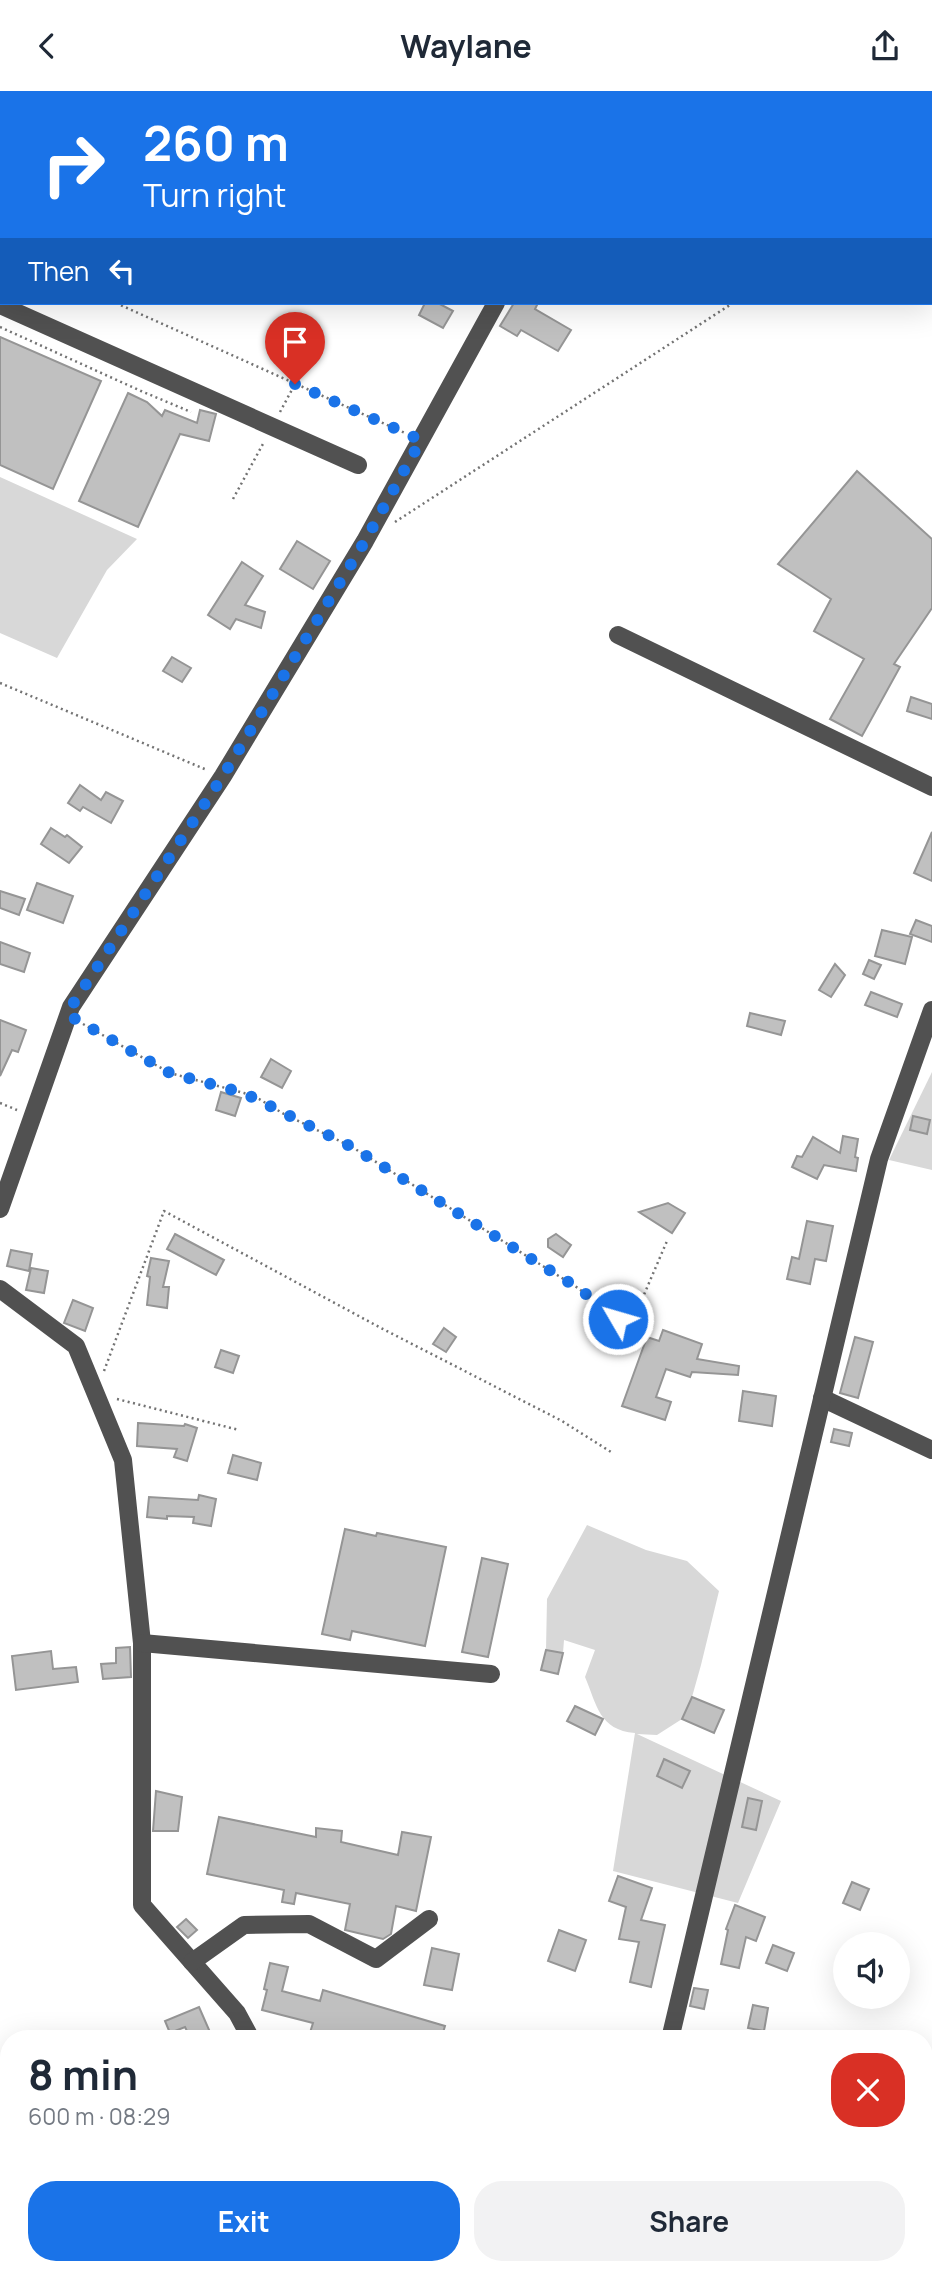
<!DOCTYPE html>
<meta charset="utf-8">
<style>
:root{--surface:#fff;--page:#f2f2f3;--text:#1f2937;--muted:#747a83;--accent:#1a73e8}
body{margin:0;font-family:Manrope,sans-serif;background:var(--page);color:var(--text);height:100vh;display:flex;flex-direction:column;font-size:26px;white-space:nowrap}
*{box-sizing:border-box;margin:0}
p{font-size:23px;color:var(--muted)}
.icon{flex:none;width:38px;height:38px;fill:none;stroke:currentColor;stroke-width:2;stroke-linecap:round;stroke-linejoin:round}
.map{position:relative;flex:1;overflow:hidden}
.drawer{position:absolute;left:0px;top:1939px;width:933px;height:245px;display:flex;flex-direction:column;background:var(--surface);border-radius:28px 28px 0 0;box-shadow:0 7px 28px #0002}
.drawer>*{flex:none}
.banner{position:absolute;left:0px;top:0px;width:933px;height:214px;box-shadow:0 7px 28px #0002;background:#1a73e8;color:#fff;overflow:hidden}
.tools{position:absolute;left:833px;top:1841px;display:grid;gap:14px}
.tools a{display:grid;place-items:center;width:77px;height:77px;border-radius:50%;background:var(--surface);box-shadow:0 7px 28px #0002;font-size:35px}
.pin{position:absolute;display:grid;place-items:center;width:60px;height:60px;color:#fff;margin:-72px -30px;border-radius:50% 50% 50% 0;rotate:-45deg;box-shadow:0 0 7px #0007}
.pin .icon{rotate:45deg}
.me{position:absolute;width:77px;margin:-38px;rotate:308deg;stroke-linejoin:round;filter:drop-shadow(0 0 5px #0008)}
.turn{display:flex;align-items:center;gap:24px;height:147px;padding:0 28px;font-size:32px}
.turn .icon{width:91px;height:91px;stroke-width:2.5}
.turn b{display:block;font-size:49px;line-height:60px}
.then{display:flex;align-items:center;height:66px;padding:0 28px;background:#0003;gap:14px;font-size:26px}
.round{display:grid;place-items:center;flex:none;width:74px;height:74px;border-radius:28px;background:var(--page)}
.headline{display:flex;align-items:center;justify-content:space-between;height:119px;padding:0 28px}
h1{font-size:42px;font-weight:700;line-height:52px}
.primary-button{display:flex;gap:14px;margin-top:auto;padding:14px 28px}
.primary-button a{flex:1;height:80px;border-radius:28px;background:var(--accent);color:#fff;font-size:28px;font-weight:700;line-height:80px;text-align:center}
.primary-button a+a{background:var(--page);color:var(--text)}
header{display:flex;justify-content:space-between;align-items:center;height:91px;padding:0 28px;background:var(--surface);font-size:32px;font-weight:700}
.map>svg:first-child{display:block}
.green{fill:#d8d8d8}
.building{fill:#c0c0c0;stroke:#959595;stroke-width:2}
.lines{fill:none;stroke-linecap:round;stroke-linejoin:round}
.path{stroke:#737373;stroke-width:2.5;stroke-dasharray:2 3.5;stroke-linecap:butt}
.minor{stroke:#515151;stroke-width:18}
.route{stroke:#1a73e8;stroke-width:12;stroke-dasharray:0 21.6}
</style>
<header><svg class="icon" aria-label="back" viewBox="0 0 24 24"><path d="M15 5l-7 7 7 7"/></svg>Waylane<svg class="icon" aria-label="share" viewBox="0 0 24 24"><path d="M12 15V3M7 8l5-5 5 5M5 13v7h14v-7"/></svg></header>
<div class="map">
<svg width="932" height="2184" viewBox="0 0 932 2184">
<rect width="100%" height="100%" fill="#fff"/>
<g class="green">
<polygon points="0,386 137,448 107,479 57,567 0,542"/>
<polygon points="932,981 932,1079 889,1069"/>
<path d="M587 1434 646 1459 687 1470 719 1500 701 1574 692 1606 682 1628 657 1644 637 1643 781 1710 738 1812 613 1780 635 1642C599 1639 597 1614 585 1586L595 1559 564 1549 563 1562 546 1559 547 1508Z"/>
</g>
<g class="building">
<polygon points="425,212 438,212 453,220 443,237 419,224"/>
<polygon points="514,212 538,212 535,218 571,239 558,260 521,239 517,245 500,235"/>
<polygon points="0,246 101,290 53,398 0,374"/>
<polygon points="128,302 147,311 162,325 165,319 197,332 200,319 216,323 209,350 180,343 138,436 79,410"/>
<polygon points="857,380 932,448 932,517 894,573 900,576 862,645 830,628 864,568 814,540 831,508 778,473"/>
<polygon points="297,450 330,470 313,498 280,478"/>
<polygon points="242,471 263,485 245,514 265,521 261,537 236,528 230,538 208,524"/>
<polygon points="172,566 191,577 182,591 163,580"/>
<polygon points="911,606 932,613 932,628 907,620"/>
<polygon points="80,694 101,709 106,701 123,710 111,732 83,716 80,720 68,712"/>
<polygon points="51,737 65,746 67,744 82,756 69,772 41,753"/>
<polygon points="932,741 932,790 914,782"/>
<polygon points="37,792 73,805 63,832 27,819"/>
<polygon points="0,800 25,808 19,824 0,817"/>
<polygon points="916,829 932,835 932,851 910,843"/>
<polygon points="882,839 912,846 905,873 875,865"/>
<polygon points="0,851 30,862 24,881 0,873"/>
<polygon points="869,869 881,874 874,888 863,883"/>
<polygon points="835,873 845,884 831,906 819,899"/>
<polygon points="871,901 902,913 897,926 865,914"/>
<polygon points="750,922 785,930 781,944 747,935"/>
<polygon points="0,929 26,939 18,961 12,959 0,985"/>
<polygon points="271,968 291,980 282,997 261,986"/>
<polygon points="221,1001 241,1007 235,1025 216,1019"/>
<polygon points="913,1025 930,1029 927,1043 910,1039"/>
<polygon points="843,1045 858,1048 855,1066 858,1067 856,1080 824,1074 817,1088 792,1076 797,1065 802,1066 813,1046 840,1062"/>
<polygon points="668,1112 685,1122 672,1142 639,1121"/>
<polygon points="807,1130 833,1135 826,1170 815,1168 810,1193 787,1188 792,1166 799,1168"/>
<polygon points="175,1143 224,1169 216,1184 167,1158"/>
<polygon points="556,1143 571,1154 563,1166 548,1156 548,1148"/>
<polygon points="11,1159 32,1163 29,1180 7,1175"/>
<polygon points="151,1167 169,1170 163,1196 169,1196 167,1217 147,1214 150,1186 147,1185"/>
<polygon points="31,1177 48,1180 44,1202 26,1199"/>
<polygon points="73,1209 93,1217 85,1240 64,1232"/>
<polygon points="444,1237 456,1246 446,1261 433,1253"/>
<polygon points="663,1239 702,1253 697,1268 739,1275 738,1284 692,1281 690,1286 666,1278 656,1306 671,1311 665,1329 622,1315 647,1246 659,1250"/>
<polygon points="855,1246 873,1251 858,1307 840,1302"/>
<polygon points="221,1259 239,1265 233,1282 215,1276"/>
<polygon points="743,1300 776,1305 772,1335 739,1330"/>
<polygon points="138,1332 184,1335 185,1333 197,1337 187,1370 174,1366 177,1358 137,1355"/>
<polygon points="834,1338 852,1342 849,1355 831,1351"/>
<polygon points="233,1364 261,1372 257,1389 228,1382"/>
<polygon points="199,1404 216,1408 211,1435 193,1432 194,1426 167,1425 167,1428 147,1426 149,1406 198,1409"/>
<polygon points="345,1438 376,1445 377,1442 446,1456 425,1555 352,1540 350,1549 322,1543"/>
<polygon points="482,1467 508,1473 488,1566 462,1561"/>
<polygon points="130,1556 131,1586 103,1588 101,1573 116,1572 116,1557"/>
<polygon points="546,1559 563,1562 558,1583 541,1579"/>
<polygon points="51,1560 53,1578 76,1576 78,1591 16,1599 12,1565"/>
<polygon points="692,1606 724,1619 714,1642 682,1628"/>
<polygon points="575,1615 603,1628 595,1644 567,1630"/>
<polygon points="664,1668 690,1680 682,1697 657,1685"/>
<polygon points="156,1700 182,1706 178,1740 153,1740"/>
<polygon points="748,1707 762,1710 756,1739 742,1736"/>
<polygon points="219,1726 316,1746 316,1737 342,1740 341,1751 398,1764 402,1741 431,1746 416,1820 396,1815 391,1843 383,1848 345,1839 350,1813 296,1802 294,1813 282,1811 284,1799 207,1783"/>
<polygon points="618,1785 652,1797 641,1829 665,1834 651,1896 630,1891 639,1851 619,1848 626,1816 609,1810"/>
<polygon points="852,1791 869,1798 860,1819 843,1812"/>
<polygon points="735,1814 765,1826 756,1850 746,1846 739,1877 721,1873 728,1839 726,1838"/>
<polygon points="186,1828 197,1839 188,1847 177,1836"/>
<polygon points="559,1839 586,1849 575,1880 548,1870"/>
<polygon points="773,1854 794,1862 787,1880 766,1872"/>
<polygon points="432,1857 459,1863 452,1899 424,1894"/>
<polygon points="270,1872 288,1876 282,1900 320,1910 323,1899 445,1935 441,1948 308,1948 313,1932 262,1919 267,1899 264,1898"/>
<polygon points="694,1897 708,1899 704,1918 690,1915"/>
<polygon points="753,1914 768,1917 764,1940 748,1937"/>
<polygon points="199,1916 213,1948 191,1948 185,1936 170,1942 165,1930"/>
</g>
<g class="lines">
<g class="path">
<polyline points="489,0 492,2"/>
<polyline points="931,83 932,83"/>
<polyline points="0,160 2,160"/>
<polyline points="116,212 405,342"/>
<polyline points="0,236 141,300 191,321"/>
<polyline points="280,321 295,293"/>
<polyline points="233,408 264,351"/>
<polyline points="395,431 733,212"/>
<polyline points="0,592 207,679"/>
<polyline points="83,933 170,982 244,1002 259,1008 284,1023 352,1056 578,1197 618,1228 630,1227 637,1220 667,1150"/>
<polyline points="0,1012 17,1019"/>
<polyline points="104,1280 164,1120 381,1237 562,1330 611,1361"/>
<polyline points="117,1308 239,1339"/>
</g>
<g class="minor">
<polyline points="610,2 611,0"/>
<polyline points="0,214 358,374"/>
<polyline points="618,544 932,696"/>
<polyline points="0,1118 71,916 223,685 365,450 496,212"/>
<polyline points="0,1198 76,1255 123,1369 142,1552 142,1814 237,1922 251,1948"/>
<polyline points="822,1307 932,1359"/>
<polyline points="142,1552 491,1583"/>
<polyline points="192,1871 244,1834 309,1833 376,1868 429,1828"/>
<polyline points="670,1948 879,1068 932,919"/>
<polyline points="924,2073 932,2075"/>
<polyline points="383,2175 388,2184"/>
<polyline points="604,2184 607,2175"/>
</g>
</g>
<g class="lines">
<polyline class="route" points="295,293 421,349 365,450 223,685 71,916 68,924 170,982 244,1002 352,1056 578,1197 618,1228"/>
</g>
</svg>
<div class="tools">
<a><svg class="icon" aria-label="sound" viewBox="0 0 24 24"><path d="M4 9h4l5-4v14l-5-4H4zM17 9q2 3 0 6"/></svg></a>
</div>
<div class="pin" style="left:295px;top:293px;background:#d93025"><svg class="icon" aria-label="arrive" viewBox="0 0 24 24"><path d="M6 21V4h12l-3 4 3 4H6"/></svg></div>
<svg class="me" style="left:618px;top:1228px" viewBox="-20 -20 40 40"><circle r="17" fill="#1a73e8" stroke="#fff" stroke-width="3"/><path d="M0-11L8 9 0 5-8 9z" fill="#fff"/></svg>
<div class="banner">
<div class="turn"><svg class="icon" aria-label="right" viewBox="0 0 24 24"><path d="M7 20v-9h11M14 6l5 5-5 5"/></svg><div><b>260 m</b>Turn right</div></div>
<div class="then">Then<svg class="icon" aria-label="left" viewBox="0 0 24 24"><path d="M17 20v-9H6M10 6l-5 5 5 5"/></svg></div>
</div>
<section class="drawer">
<div class="headline"><div><h1>8 min</h1><p>600 m · 08:29</p></div><a class="round" style="background:#d93025;color:#fff"><svg class="icon" aria-label="close" viewBox="0 0 24 24"><path d="M6 6l12 12M18 6L6 18"/></svg></a></div>
<div class="primary-button"><a>Exit</a><a>Share</a></div>
</section>
</div>
